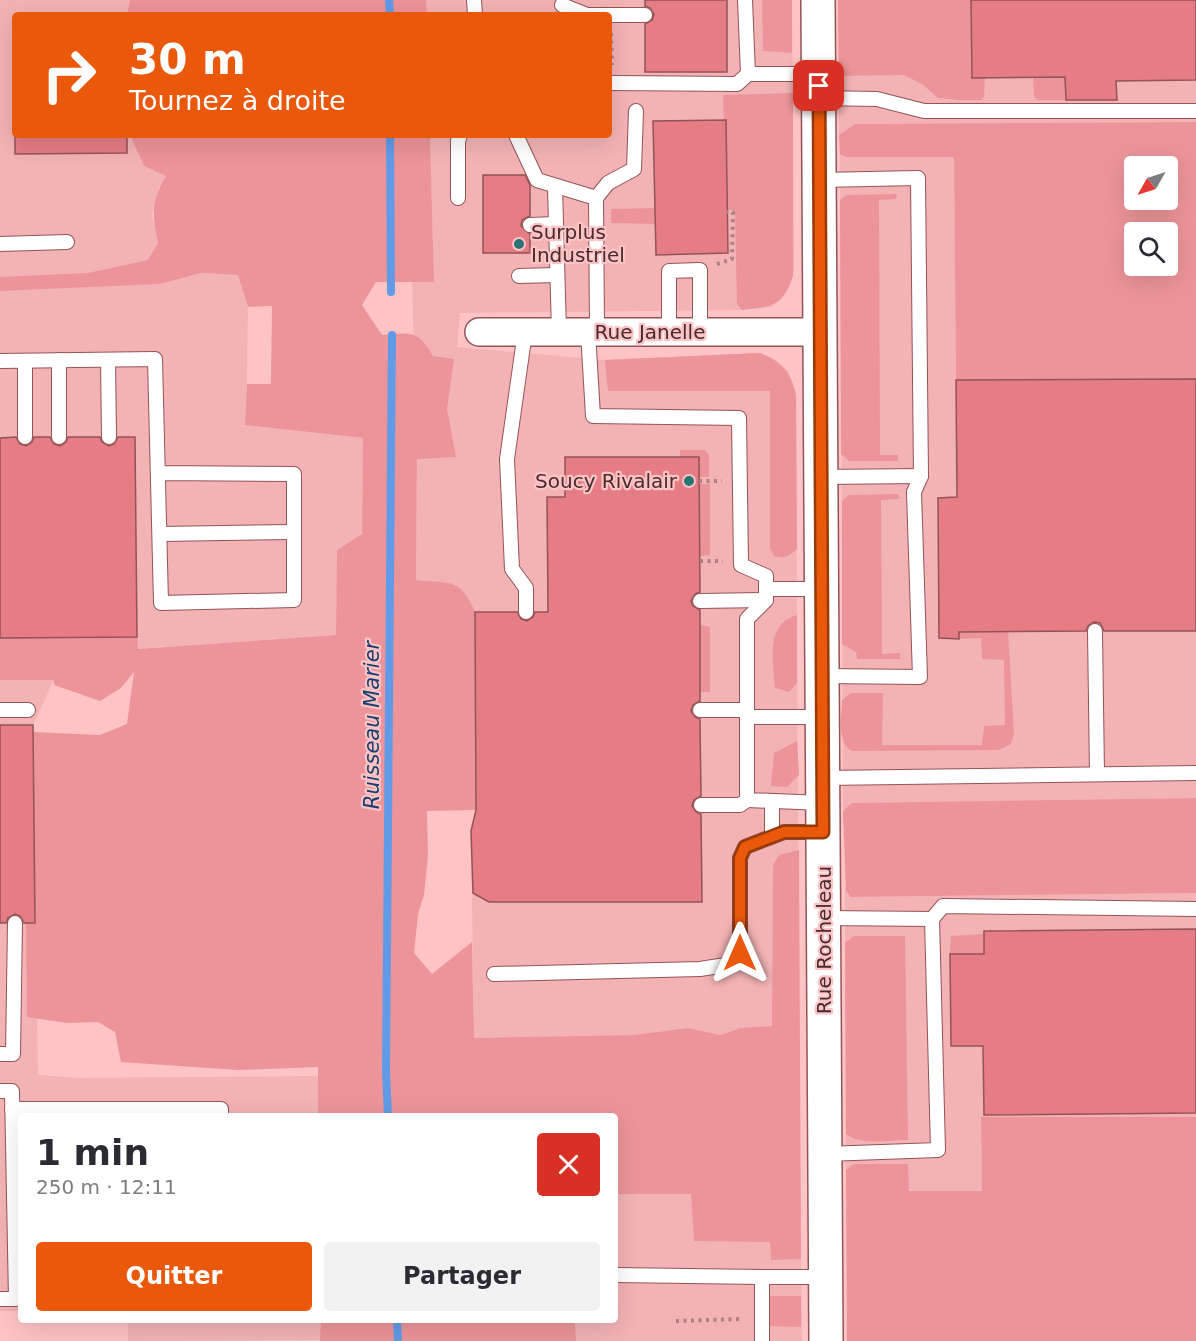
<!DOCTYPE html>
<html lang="fr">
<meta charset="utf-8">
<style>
:root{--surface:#fff;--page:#f2f2f3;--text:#2b2b33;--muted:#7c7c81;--accent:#ea580c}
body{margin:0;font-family:"DejaVu Sans",sans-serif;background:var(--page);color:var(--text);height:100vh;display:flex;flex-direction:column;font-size:22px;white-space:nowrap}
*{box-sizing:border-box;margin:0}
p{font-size:20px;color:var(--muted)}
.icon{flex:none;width:33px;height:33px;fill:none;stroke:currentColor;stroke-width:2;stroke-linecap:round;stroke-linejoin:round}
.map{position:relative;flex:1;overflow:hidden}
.panel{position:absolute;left:18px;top:1113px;width:600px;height:210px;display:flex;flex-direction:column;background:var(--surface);border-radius:6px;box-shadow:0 6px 24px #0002}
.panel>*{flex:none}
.top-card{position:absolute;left:12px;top:12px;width:600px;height:126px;border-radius:6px;box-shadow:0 6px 24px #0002;background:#ea580c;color:#fff;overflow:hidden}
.needle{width:39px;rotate:231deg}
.fabs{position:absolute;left:1124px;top:156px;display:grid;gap:12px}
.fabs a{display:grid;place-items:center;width:54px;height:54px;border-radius:6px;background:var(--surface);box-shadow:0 6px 24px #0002;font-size:30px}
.pin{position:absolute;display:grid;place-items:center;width:51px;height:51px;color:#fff;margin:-26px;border-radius:12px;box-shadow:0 3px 9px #0006}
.me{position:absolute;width:66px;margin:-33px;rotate:0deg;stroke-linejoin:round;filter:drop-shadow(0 0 4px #0008)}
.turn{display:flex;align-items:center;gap:21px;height:126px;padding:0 18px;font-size:27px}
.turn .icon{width:78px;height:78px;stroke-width:2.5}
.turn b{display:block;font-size:42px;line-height:51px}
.round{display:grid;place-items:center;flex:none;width:63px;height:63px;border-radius:6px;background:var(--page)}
.headline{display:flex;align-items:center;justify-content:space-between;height:102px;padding:0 18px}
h1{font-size:36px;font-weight:700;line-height:45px}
.action{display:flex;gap:12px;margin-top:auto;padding:12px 18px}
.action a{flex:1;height:69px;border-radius:6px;background:var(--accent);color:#fff;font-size:24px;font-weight:700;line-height:69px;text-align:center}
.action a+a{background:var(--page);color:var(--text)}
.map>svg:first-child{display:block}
.built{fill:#f3b3b5}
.green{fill:#ec9499;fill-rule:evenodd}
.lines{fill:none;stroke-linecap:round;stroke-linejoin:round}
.stream{stroke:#619be8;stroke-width:8}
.building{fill:#e67c84;stroke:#935357;stroke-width:1.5}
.service-casing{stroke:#935458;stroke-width:16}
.minor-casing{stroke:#935458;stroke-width:30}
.tertiary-casing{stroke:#935458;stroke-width:36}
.path{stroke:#ad8082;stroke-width:4;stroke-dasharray:3 4.5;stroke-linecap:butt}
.service{stroke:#fff;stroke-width:14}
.minor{stroke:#fff;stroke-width:27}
.tertiary{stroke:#fff;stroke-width:33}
.route-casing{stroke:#983908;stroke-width:15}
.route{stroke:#ea580c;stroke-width:10}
.poi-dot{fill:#287373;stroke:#fec3c5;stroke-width:2}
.labels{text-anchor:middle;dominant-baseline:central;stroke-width:4.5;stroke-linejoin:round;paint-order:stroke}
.poi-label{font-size:20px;fill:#472b2d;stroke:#fec3c5;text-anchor:start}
.street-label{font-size:20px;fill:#472b2d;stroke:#fec3c5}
.water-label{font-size:21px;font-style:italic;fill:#173e70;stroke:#fec3c5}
</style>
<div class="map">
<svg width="1196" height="1341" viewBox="0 0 1196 1341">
<rect width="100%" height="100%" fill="#fec3c5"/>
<g class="built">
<polygon points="0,0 130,0 127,15 15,15 15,135 130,135 144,166 167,176 159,188 152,214 158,243 148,260 159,283 201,273 238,275 248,307 246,425 363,438 362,535 337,550 336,635 138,649 54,680 33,725 38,1075 81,1078 318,1076 318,1116 21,1116 21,1311 0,1311"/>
<polygon points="426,0 792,0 794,269 789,288 781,300 771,307 742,310 460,313 457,347 605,360 760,353 774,359 788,371 796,395 799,1027 740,1028 721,1035 688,1028 634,1035 474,1038 471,831 476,809 416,581 417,459 412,282 434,282 430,135 609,135 609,15 427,15"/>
<polygon points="838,0 1196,0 1196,122 855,124 839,135"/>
<polygon points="840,154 855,157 954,157 956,380 1196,379 1196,798 853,803 843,811"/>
<polygon points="845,884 846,891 851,897 1196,893 1196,1117 981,1117 982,1191 846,1192"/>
<polygon points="615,1194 800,1194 802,1341 524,1341 523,1320 615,1320"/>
<polygon points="128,1320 321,1320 321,1340 128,1341"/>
</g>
<g class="green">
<polygon points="130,0 426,0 427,15 127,15"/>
<polygon points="762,0 792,0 792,53 763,51"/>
<polygon points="838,0 971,0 985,78 984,97 981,100 959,100 938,98 922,84 904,75 839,76"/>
<polygon points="1033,77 1065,77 1066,100 1037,100 1034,96"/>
<path d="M793 93V276C783 306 772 307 742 310L737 304 735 210H727L723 95Z"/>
<path d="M1196 122V379L956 380 954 157H846L840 154 839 135 855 124ZM1134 166H1167V200H1134ZM1134 232H1167V266H1134Z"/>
<path d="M130 135H430L434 282H376L362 305 382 335C411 333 417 329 433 356L454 359 447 409 456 457 417 459 416 580C450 584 460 577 475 612L476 810 427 811 428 856 424 895 418 914 414 953 432 974 472 942 474 1038 634 1035 688 1028 721 1035 740 1028 772 1026 773 865 779 855 799 850 801 1259 771 1260 770 1242 694 1241 691 1194H615V1116H318V1067L238 1070 121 1062 115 1032 98 1022 67 1023 27 1017 26 923 33 732 100 735 127 724 134 672 121 688 100 701 54 685V680H0V638L137 637 138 649 336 635 337 550 362 534 363 438 245 425 247 384H271L272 306 248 307 238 275 201 273 159 284 0 291V277L88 273 148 260 158 243C152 215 151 201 166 176L144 166Z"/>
<polygon points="897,194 896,199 879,200 880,455 898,455 898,461 849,461 841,454 840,200 847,195"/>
<polygon points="655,208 655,224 611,223 611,209"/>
<path d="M760 353C782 362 791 372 796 395L797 549C788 557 785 559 774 556L770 548V391H608L605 360Z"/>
<polygon points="680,450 705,450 709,455 709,477 699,477 680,457"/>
<polygon points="699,484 710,484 710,555 700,556"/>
<polygon points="899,494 899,499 881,500 882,654 900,653 900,659 857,659 856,652 842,644 842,501 849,495"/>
<path d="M797 615V683L789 692 775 688C774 660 764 625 797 615Z"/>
<polygon points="700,625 710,627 710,692 700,692"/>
<path d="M959 632H1008L1014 734 1011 744 999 750 852 751C836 743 842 715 842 700L851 693H883L882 745H982L984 726 1005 725 1004 660 982 659 981 638 959 639Z"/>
<polygon points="797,741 799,775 787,787 771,786 774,753"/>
<polygon points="1196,798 1196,893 851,897 846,891 843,811 852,803"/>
<polygon points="984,934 984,954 950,954 951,936"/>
<path d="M854 936H905L908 1140C889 1140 861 1146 846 1134L845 943Z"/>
<polygon points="981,1117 1196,1117 1196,1341 847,1341 846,1170 854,1164 908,1164 909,1191 982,1191"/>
<polygon points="770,1296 801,1296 801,1327 769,1326"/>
<polygon points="321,1320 570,1320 575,1324 576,1341 320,1341"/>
</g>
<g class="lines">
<g class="stream">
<polyline points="389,0 390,15"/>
<polyline points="390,135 391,292"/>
<polyline points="388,1116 386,1072 392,335"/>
<polyline points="397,1320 398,1341"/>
</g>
</g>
<g class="building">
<polygon points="645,0 727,0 727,72 645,72 645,24 652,20 654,14 650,8 645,6"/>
<polygon points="971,0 1196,0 1196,80 1116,81 1117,100 1066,100 1065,77 972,78"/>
<polygon points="726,120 728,253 656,255 653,121"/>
<polygon points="15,135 127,135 127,153 15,154"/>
<polygon points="483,175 525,175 530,185 530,216 522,220 521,226 530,234 530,253 483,253"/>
<polygon points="1196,379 1196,631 1104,631 1100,623 1094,622 1088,626 1086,631 959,632 959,639 939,638 938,498 957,497 956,380"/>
<polygon points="16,437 20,444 26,446 32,442 34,437 50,437 54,444 60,446 66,442 68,437 100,437 102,442 109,446 114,444 118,437 135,437 137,637 0,638 0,438"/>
<polygon points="565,457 699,457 700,592 695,594 691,601 693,606 700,610 700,701 693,705 691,711 695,717 700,719 701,796 694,800 692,806 696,812 701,814 702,902 489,902 473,893 471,831 476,810 475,612 517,612 521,619 527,621 533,617 535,612 548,612 547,497 565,497"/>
<polygon points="0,725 33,725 35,923 24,923 20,916 15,914 8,918 6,923 0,923"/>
<polygon points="1196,929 1196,1113 984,1115 983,1046 951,1046 950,954 984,954 984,931"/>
</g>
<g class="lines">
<g class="service-casing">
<g id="service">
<polyline points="474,0 475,15"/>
<polyline points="745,0 748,74 818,74"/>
<polyline points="562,5 587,15 645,15"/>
<polyline points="612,83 737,84 748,74"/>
<polyline points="819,98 877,99 924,111 1196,111"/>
<polyline points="516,135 537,180 596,198"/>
<polyline points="820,180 918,178 921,476 914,492 920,677 823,676"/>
<polyline points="555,187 559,332"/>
<polyline points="458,198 458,141 460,135"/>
<polyline points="530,225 556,224"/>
<polyline points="0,244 67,242"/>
<polyline points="519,276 556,275"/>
<polyline points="525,332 507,459 512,569 526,588 526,612"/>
<polyline points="588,332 593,416 739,418 741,565 766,576 766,600 747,619 747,717 823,717"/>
<polyline points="597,332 596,198 608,183 634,169 636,111"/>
<polyline points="669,332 669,271 700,270 700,332"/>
<polyline points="108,360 109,437"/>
<path d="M0 361 155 359C157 440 159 522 161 603L294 600V474L158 473"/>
<polyline points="25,437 25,361"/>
<polyline points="59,437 59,360"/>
<polyline points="822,477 921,476"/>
<polyline points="160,534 294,532"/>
<polyline points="766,589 822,589"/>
<polyline points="700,601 766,600"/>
<polyline points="1095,631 1097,774"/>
<polyline points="0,710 28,710"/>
<polyline points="700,710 747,710"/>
<polyline points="747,717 747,800 823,803"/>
<polyline points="823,778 1196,773"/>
<polyline points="701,805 740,805 747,800"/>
<polyline points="772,835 772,801"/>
<polyline points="824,918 932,919 938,1150 825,1154"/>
<polyline points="932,919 943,906 1196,909"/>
<polyline points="494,974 700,969 732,964 739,959 740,953 740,858 745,847 784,832 823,832"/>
<polyline points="0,1054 13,1054 15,923"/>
<polyline points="0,1091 12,1091 16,1299 0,1299"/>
<polyline points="12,1109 221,1109 221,1116"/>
<polyline points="615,1275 762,1277"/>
<polyline points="762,1341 762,1277 826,1277"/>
</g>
</g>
<g class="minor-casing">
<polyline id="minor" points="479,332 820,332"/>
</g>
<g class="tertiary-casing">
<polyline id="tertiary" points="818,0 826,1341"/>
</g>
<g class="path">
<polyline points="611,33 612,65"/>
<polyline points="717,264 732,259 733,212 727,212"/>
<polyline points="699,481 722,481"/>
<polyline points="700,561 723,561"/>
<polyline points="676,1321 743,1319"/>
</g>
<use href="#service" class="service"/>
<use href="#minor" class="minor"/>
<use href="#tertiary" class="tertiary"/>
</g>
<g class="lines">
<g class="route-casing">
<polyline id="route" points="740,953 740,858 745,847 784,832 823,832 819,86"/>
</g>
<use href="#route" class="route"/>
</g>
<g class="poi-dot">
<circle cx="519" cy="244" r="6"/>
<circle cx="689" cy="481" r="6"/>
</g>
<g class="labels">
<g class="poi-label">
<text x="531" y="232">Surplus<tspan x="531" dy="23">Industriel</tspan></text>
<text x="677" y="481" text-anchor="end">Soucy Rivalair</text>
</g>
<g class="street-label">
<text x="650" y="332">Rue Janelle</text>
<text transform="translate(824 940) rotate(-90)">Rue Rocheleau</text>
</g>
<g class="water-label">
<text transform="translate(372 725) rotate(-90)">Ruisseau Marier</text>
</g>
</g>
</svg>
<div class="fabs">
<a><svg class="needle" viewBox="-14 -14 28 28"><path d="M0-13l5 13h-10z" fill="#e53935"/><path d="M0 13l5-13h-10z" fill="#7c7c81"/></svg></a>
<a><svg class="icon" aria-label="search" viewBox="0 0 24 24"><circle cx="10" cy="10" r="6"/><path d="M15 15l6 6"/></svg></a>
</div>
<div class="pin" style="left:819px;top:86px;background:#d93025"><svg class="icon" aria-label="arrive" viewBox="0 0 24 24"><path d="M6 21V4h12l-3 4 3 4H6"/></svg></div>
<svg class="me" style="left:740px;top:953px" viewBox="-20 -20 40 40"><path d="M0-17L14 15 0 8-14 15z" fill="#ea580c" stroke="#fff" stroke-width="4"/></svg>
<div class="top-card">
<div class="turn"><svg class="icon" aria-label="right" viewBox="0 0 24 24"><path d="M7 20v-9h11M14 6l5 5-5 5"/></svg><div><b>30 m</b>Tournez à droite</div></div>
</div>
<section class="panel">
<div class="headline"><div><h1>1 min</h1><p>250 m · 12:11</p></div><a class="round" style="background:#d93025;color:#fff"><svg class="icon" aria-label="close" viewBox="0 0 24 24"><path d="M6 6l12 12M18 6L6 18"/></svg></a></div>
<div class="action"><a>Quitter</a><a>Partager</a></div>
</section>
</div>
